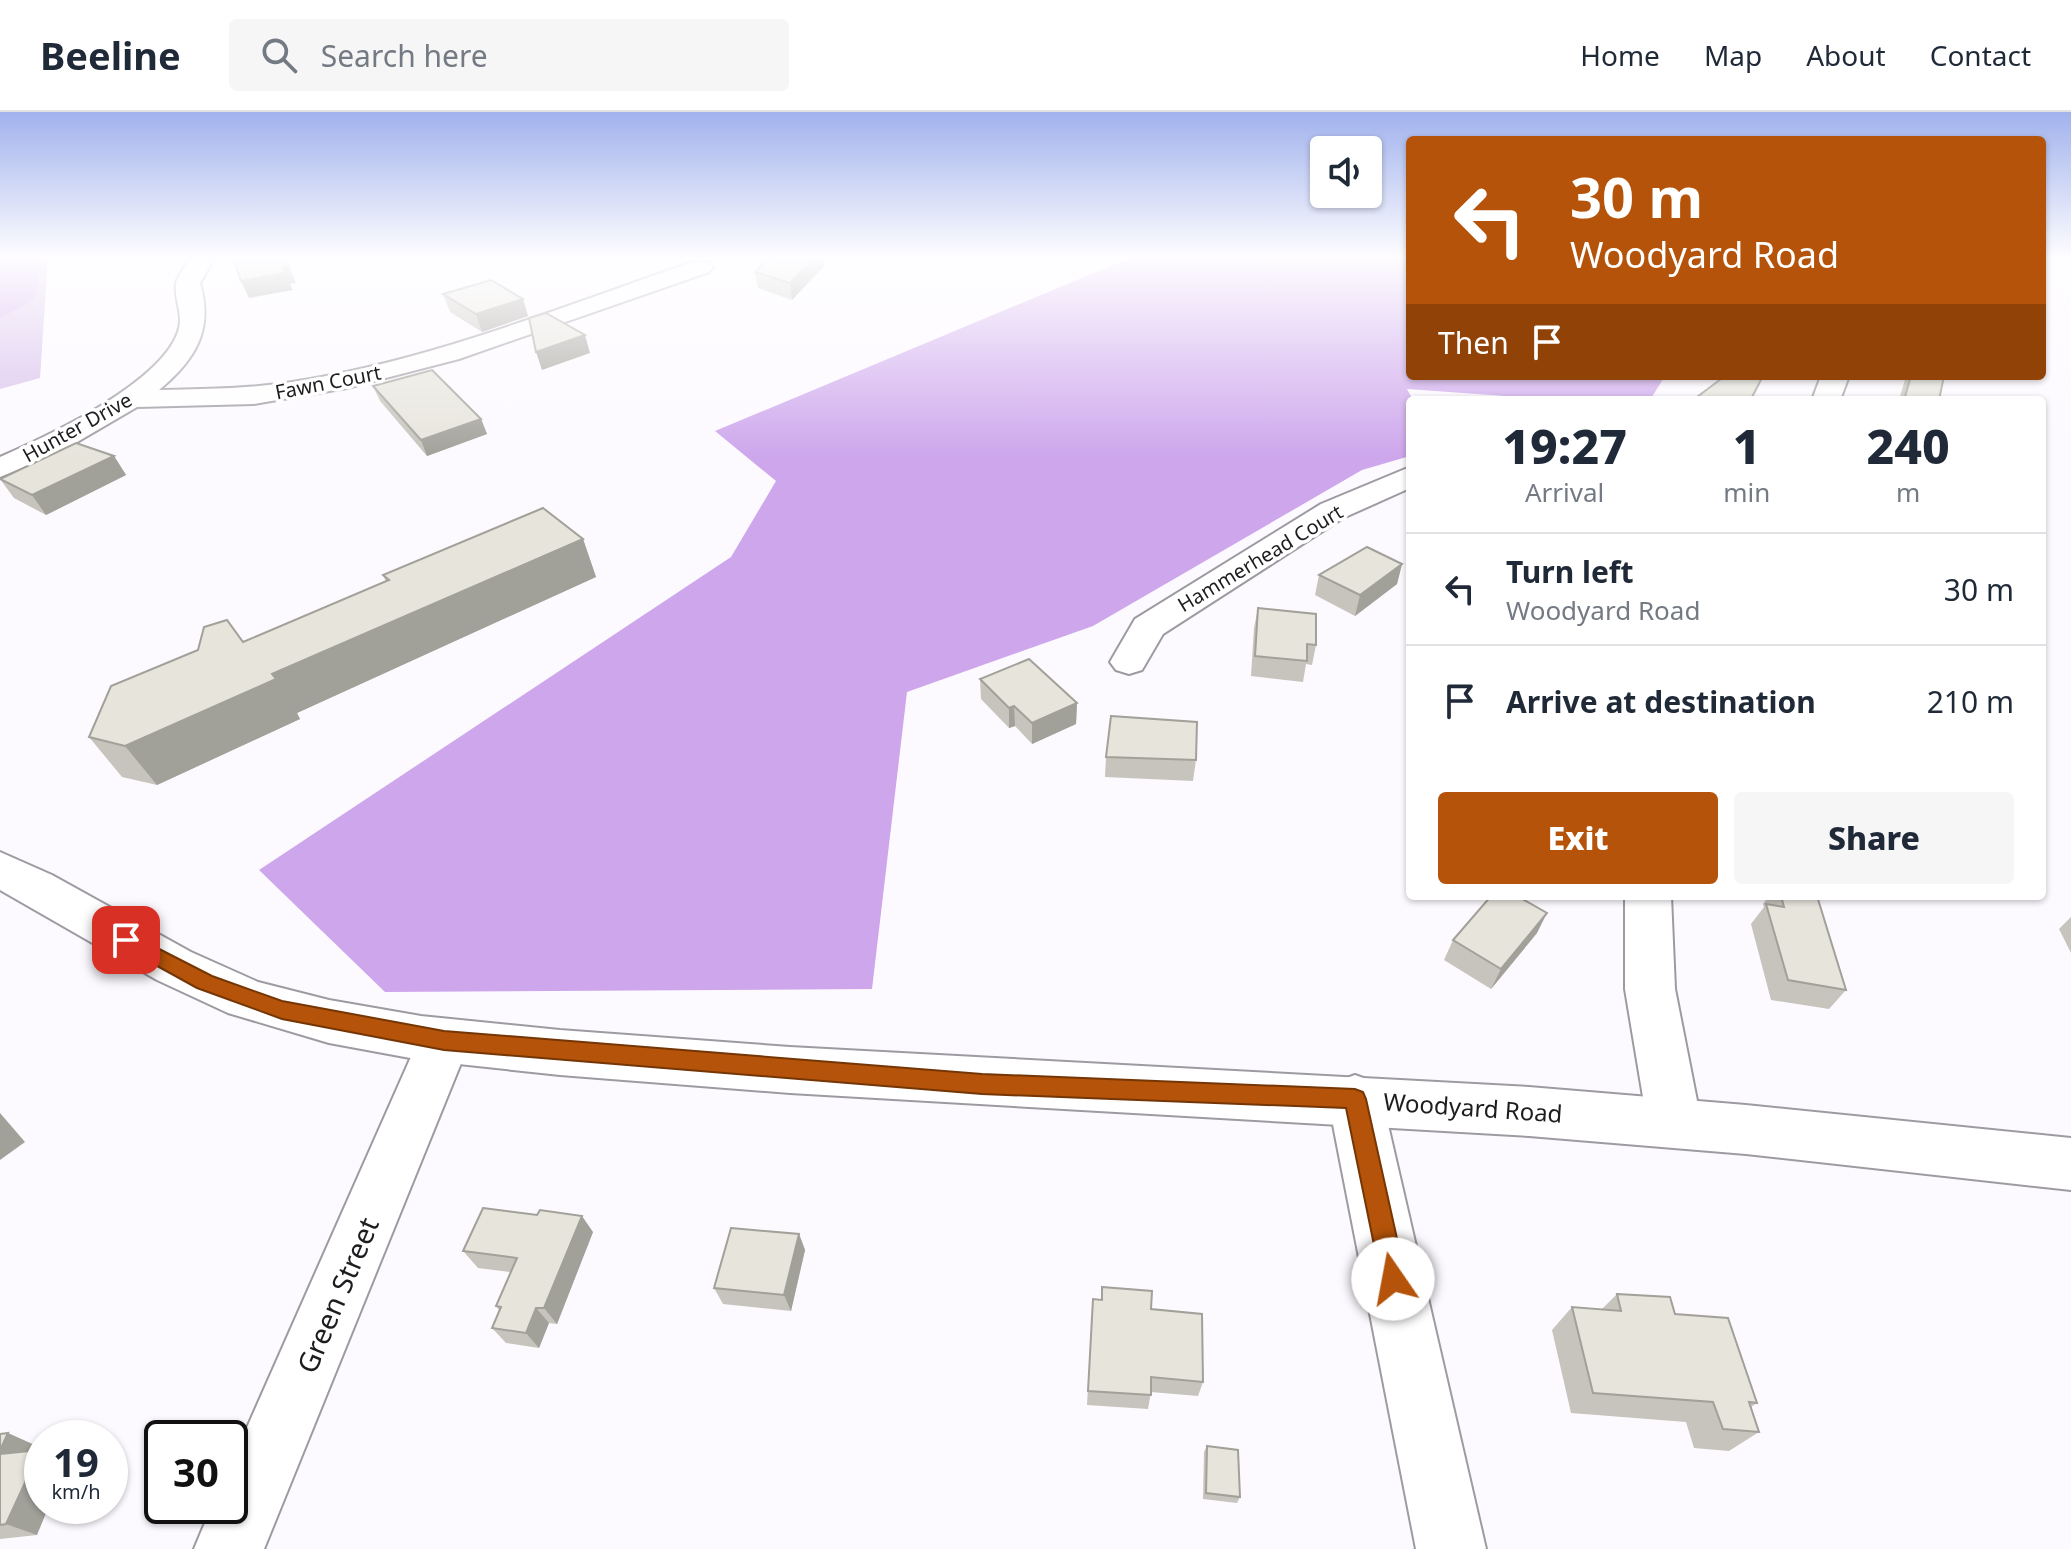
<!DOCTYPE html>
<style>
:root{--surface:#fff;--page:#f6f6f7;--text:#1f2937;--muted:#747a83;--line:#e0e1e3;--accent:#b45309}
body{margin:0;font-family:"Noto Sans",sans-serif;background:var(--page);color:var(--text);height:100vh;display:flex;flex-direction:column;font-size:30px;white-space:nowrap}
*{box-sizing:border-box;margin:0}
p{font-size:26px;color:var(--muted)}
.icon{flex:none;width:44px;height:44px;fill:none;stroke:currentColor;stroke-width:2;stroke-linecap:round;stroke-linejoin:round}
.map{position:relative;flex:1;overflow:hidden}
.panel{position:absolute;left:1406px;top:284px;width:640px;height:504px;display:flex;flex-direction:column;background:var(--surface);border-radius:8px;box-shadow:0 2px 6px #0004}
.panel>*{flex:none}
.top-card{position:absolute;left:1406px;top:24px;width:640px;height:244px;border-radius:8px;box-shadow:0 2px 6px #0004;background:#b45309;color:#fff;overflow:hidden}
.controls{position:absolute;left:1310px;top:24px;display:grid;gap:16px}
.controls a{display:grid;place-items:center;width:72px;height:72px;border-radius:8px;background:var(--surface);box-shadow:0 2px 6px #0004;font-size:40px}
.speed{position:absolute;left:24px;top:1308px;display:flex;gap:16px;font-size:40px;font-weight:700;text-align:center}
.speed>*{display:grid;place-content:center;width:104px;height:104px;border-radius:50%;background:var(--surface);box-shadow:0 2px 6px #0004;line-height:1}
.speed small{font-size:20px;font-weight:400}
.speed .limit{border:4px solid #111;border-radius:12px;background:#fff;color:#111}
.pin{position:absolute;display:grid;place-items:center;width:68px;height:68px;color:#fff;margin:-34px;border-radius:16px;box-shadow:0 4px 12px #0006}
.me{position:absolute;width:88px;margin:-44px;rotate:348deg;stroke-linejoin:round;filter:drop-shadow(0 0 6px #0008)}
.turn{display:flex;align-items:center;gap:28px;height:168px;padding:0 32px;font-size:36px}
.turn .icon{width:104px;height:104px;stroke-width:2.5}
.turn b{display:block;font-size:56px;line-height:68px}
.then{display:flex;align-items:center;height:76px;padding:0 32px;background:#0003;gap:16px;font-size:30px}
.eta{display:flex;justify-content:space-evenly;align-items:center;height:136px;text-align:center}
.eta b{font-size:48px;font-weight:800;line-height:56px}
.cta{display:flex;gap:16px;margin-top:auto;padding:16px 32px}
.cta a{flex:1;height:92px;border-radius:8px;background:var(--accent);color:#fff;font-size:32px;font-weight:800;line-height:92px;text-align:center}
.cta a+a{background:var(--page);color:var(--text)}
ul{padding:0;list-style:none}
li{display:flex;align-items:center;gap:24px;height:112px;padding:0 32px;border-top:2px solid var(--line)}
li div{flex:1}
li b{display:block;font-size:30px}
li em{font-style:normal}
header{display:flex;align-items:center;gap:48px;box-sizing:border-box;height:112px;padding:0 40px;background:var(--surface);border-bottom:2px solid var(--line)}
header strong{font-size:38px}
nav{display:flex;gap:44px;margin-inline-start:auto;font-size:28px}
.search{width:560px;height:72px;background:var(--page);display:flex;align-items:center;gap:20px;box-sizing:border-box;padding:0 28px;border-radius:8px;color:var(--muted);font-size:30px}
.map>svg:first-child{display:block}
.green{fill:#d7bfeb}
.forest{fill:#cda6ec}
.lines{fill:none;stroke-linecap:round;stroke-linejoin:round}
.minor-casing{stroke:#9e9aa2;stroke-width:4}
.major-casing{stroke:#9e9aa2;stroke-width:4}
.minor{fill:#fff;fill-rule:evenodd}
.major{fill:#fff;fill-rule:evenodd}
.wall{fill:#c6c4bc}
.shaded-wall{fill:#a1a099}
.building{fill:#e6e4db;stroke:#a1a099;stroke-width:2}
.route{fill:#b45309;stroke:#753606;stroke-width:2}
.labels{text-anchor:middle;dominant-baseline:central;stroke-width:7;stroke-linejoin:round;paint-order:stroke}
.far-street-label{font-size:20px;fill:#1e1c1f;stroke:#fff}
.street-label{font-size:24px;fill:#1e1c1f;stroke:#fff}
.near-street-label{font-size:28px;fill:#1e1c1f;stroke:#fff}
</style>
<header>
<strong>Beeline</strong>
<div class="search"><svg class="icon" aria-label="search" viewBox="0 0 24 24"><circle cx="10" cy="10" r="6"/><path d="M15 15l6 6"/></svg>Search here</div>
<nav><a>Home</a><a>Map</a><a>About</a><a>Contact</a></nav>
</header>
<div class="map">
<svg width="2071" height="1437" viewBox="0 0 2071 1437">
<rect width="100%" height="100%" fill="#fdfaff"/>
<polygon class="green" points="0,145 48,145 40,266 0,277"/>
<g class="forest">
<polygon points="0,145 43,145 34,188 0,206"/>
<polygon points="1132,145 1410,145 1410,264 1665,264 1650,288 1562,288 1407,277 1413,288 1410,288 1410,344 1362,358 1093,514 907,580 872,877 385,880 259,758 731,445 776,369 715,319"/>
</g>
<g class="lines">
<g class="minor-casing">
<g id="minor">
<path d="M191 145H215L200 171C214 218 195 248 159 278 203 277 248 277 292 270 430 249 561 195 693 150H709L713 155 709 160 459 247 347 276 254 292 137 295 60 340 0 365V345C48 324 160 272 178 220 184 202 174 188 176 172 177 164 187 152 191 145Z"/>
<polygon points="1821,264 1849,264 1840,288 1812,288"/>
<polygon points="1410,355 1410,376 1343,406 1163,522 1142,558 1129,562 1116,558 1110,550 1135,507 1321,392"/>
<polygon points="1625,784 1671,784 1675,877 1701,1009 1693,1026 1674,1034 1655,1026 1647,1009 1625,877"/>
<polygon points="444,907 462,913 470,929 264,1437 194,1437 212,1394 230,1394 230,1354 418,929 426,913"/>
<polygon points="1355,963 1374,970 1382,987 1486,1437 1416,1437 1328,987 1336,970"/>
</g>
</g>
<g class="major-casing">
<polygon id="major" points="0,740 52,763 191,840 258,870 329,888 421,904 560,918 790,935 1529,975 1746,993 2071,1026 2071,1078 1746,1042 1529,1024 790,981 560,963 421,948 329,931 228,901 157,868 0,778"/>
</g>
<use href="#minor" class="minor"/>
<use href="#major" class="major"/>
</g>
<g class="wall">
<polygon points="770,145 823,145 824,154 792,188 758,176 755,160"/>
<polygon points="443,182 523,187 528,204 482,220 450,200"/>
<polygon points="1906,264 1944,264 1939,288 1899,288"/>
<polygon points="373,274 481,307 487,322 427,344 380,289"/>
<polygon points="114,344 126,363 46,403 14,386 0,367"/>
<polygon points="583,427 596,465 297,601 300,607 157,673 122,665 89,625 243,530 386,470 383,463"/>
<polygon points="1402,452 1397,472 1355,504 1315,483 1319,463"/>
<polygon points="1258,496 1316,533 1312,553 1306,552 1303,570 1251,564 1254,516"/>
<polygon points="980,567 1077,591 1076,612 1032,632 1015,614 1009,616 981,587"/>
<polygon points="1106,645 1196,648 1193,669 1105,665"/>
<polygon points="1769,784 1817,784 1846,878 1829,897 1771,888 1751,812 1764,795 1763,792"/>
<polygon points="2071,805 2071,841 2059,817"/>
<polygon points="1537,821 1491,877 1444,848 1453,828"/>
<polygon points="593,1120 557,1212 549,1211 539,1236 506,1231 492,1216 499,1198 496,1194 510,1160 478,1156 463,1139"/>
<polygon points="799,1122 805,1138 791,1199 723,1192 714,1176"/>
<polygon points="1102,1175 1151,1197 1203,1270 1198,1284 1151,1280 1148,1297 1087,1293 1093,1187 1101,1188"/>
<polygon points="1617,1182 1675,1202 1757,1291 1751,1295 1759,1320 1729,1339 1694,1336 1686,1310 1571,1301 1552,1218 1572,1195 1601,1198"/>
<polygon points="0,1322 37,1334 36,1338 42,1339 42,1394 37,1423 0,1427"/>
<polygon points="1207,1334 1240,1385 1237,1391 1203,1387 1204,1340"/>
</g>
<g class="shaded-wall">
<polygon points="285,145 296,171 290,172 293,178 249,186 241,169 283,155"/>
<polygon points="815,145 823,145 824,154 792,188 790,171"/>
<polygon points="523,187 528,204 482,220 476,202"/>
<polygon points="585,223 590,241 542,258 536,240"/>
<polygon points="481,307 487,322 427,344 421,328"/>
<polygon points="114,344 126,363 46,403 32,383"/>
<polygon points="583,427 596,465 297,601 300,607 157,673 125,634 272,562"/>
<polygon points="1402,452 1397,472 1355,504 1360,483"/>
<polygon points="1077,591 1076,612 1032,632 1032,611"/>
<polygon points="1014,594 1015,614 1009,616 1009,596"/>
<polygon points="1547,801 1537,821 1491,877 1501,857"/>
<polygon points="0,1001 25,1030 0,1048"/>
<polygon points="582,1104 593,1120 557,1212 544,1196"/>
<polygon points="799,1122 805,1138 791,1199 784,1183"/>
<polygon points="536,1196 549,1211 539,1236 526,1221"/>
<polygon points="8,1321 37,1334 28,1354 0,1343 0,1338"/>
<polygon points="40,1338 42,1339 42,1394 49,1394 37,1423 6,1412"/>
</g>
<g class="building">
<polygon points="233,145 285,145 288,154 283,155 285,161 241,169"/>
<polygon points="770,145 815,145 790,171 755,160"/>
<polygon points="491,168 523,187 476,202 443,182"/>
<polygon points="546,201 585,223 536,240 529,206"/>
<polygon points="432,258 481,307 421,328 373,274"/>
<polygon points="1725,264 1763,264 1752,285 1748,288 1693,288"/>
<polygon points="1911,264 1944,264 1939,288 1904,288"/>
<polygon points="76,331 114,344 32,383 0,367"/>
<polygon points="543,396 583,427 272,562 276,567 125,634 89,625 111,574 198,538 204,515 227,508 243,530 389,468 383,463"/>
<polygon points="1367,435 1402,452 1360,483 1319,463"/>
<polygon points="1258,496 1316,502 1316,533 1307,532 1307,549 1255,544"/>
<polygon points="1029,547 1077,591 1032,611 1014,594 1009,596 980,567"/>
<polygon points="1111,604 1197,610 1196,648 1106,645"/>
<polygon points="1491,784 1517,784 1547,801 1501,857 1453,828"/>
<polygon points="1781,784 1817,784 1846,878 1788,868 1766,792 1784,795"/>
<polygon points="483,1096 537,1103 540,1098 582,1104 544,1196 536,1196 526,1221 492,1216 501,1195 496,1194 517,1146 463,1139"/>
<polygon points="731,1116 799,1122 784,1183 714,1176"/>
<polygon points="1102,1175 1152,1179 1151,1197 1202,1202 1203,1270 1151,1265 1151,1283 1088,1279 1093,1187 1102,1188"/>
<polygon points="1617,1182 1670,1185 1675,1202 1728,1206 1757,1291 1749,1290 1759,1320 1723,1317 1713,1290 1593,1281 1572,1195 1621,1199"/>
<polygon points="8,1321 0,1338 0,1322"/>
<polygon points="1207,1334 1238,1338 1240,1385 1206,1381"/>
<polygon points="40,1338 6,1412 0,1413 0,1342"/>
</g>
<linearGradient id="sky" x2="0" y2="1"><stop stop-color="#a1b2ed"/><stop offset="0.42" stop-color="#fefdff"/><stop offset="1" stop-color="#fefdff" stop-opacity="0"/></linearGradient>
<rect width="2071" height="346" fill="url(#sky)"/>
<polygon class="route" points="126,820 212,864 282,889 444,919 982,962 1355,977 1363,980 1366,987 1406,1167 1402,1176 1393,1179 1384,1176 1381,1167 1346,996 982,982 444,938 282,907 197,876 119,833 116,828 119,822"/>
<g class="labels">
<g class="far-street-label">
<text transform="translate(328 270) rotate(-11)">Fawn Court</text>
<text transform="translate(77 315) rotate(-29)">Hunter Drive</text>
<text transform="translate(1260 446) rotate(-31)">Hammerhead Court</text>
</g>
<g class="street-label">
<text transform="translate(1473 995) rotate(4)">Woodyard Road</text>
</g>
<g class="near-street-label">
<text transform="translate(337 1183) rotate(-67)">Green Street</text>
</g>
</g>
</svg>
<div class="controls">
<a><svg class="icon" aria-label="sound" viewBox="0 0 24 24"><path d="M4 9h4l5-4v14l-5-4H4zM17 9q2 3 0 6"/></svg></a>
</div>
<div class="speed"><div>19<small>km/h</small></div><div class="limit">30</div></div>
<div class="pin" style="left:126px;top:828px;background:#d93025"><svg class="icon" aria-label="arrive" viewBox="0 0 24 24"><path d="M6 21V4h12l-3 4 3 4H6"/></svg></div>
<svg class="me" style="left:1393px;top:1167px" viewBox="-20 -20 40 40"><circle r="19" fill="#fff"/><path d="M0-13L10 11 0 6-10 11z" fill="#b45309"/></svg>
<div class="top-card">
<div class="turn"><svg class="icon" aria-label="left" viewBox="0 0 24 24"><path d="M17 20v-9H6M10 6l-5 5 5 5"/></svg><div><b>30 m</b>Woodyard Road</div></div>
<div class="then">Then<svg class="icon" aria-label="arrive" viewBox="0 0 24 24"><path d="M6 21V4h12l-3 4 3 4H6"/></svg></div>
</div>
<section class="panel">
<div class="eta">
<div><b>19:27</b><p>Arrival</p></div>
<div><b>1</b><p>min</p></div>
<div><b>240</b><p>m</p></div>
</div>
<ul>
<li><svg class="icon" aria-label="left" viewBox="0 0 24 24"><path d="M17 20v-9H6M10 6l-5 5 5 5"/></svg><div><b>Turn left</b><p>Woodyard Road</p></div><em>30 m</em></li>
<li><svg class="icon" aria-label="arrive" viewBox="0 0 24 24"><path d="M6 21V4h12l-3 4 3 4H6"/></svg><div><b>Arrive at destination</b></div><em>210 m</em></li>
</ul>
<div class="cta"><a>Exit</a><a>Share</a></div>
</section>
</div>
